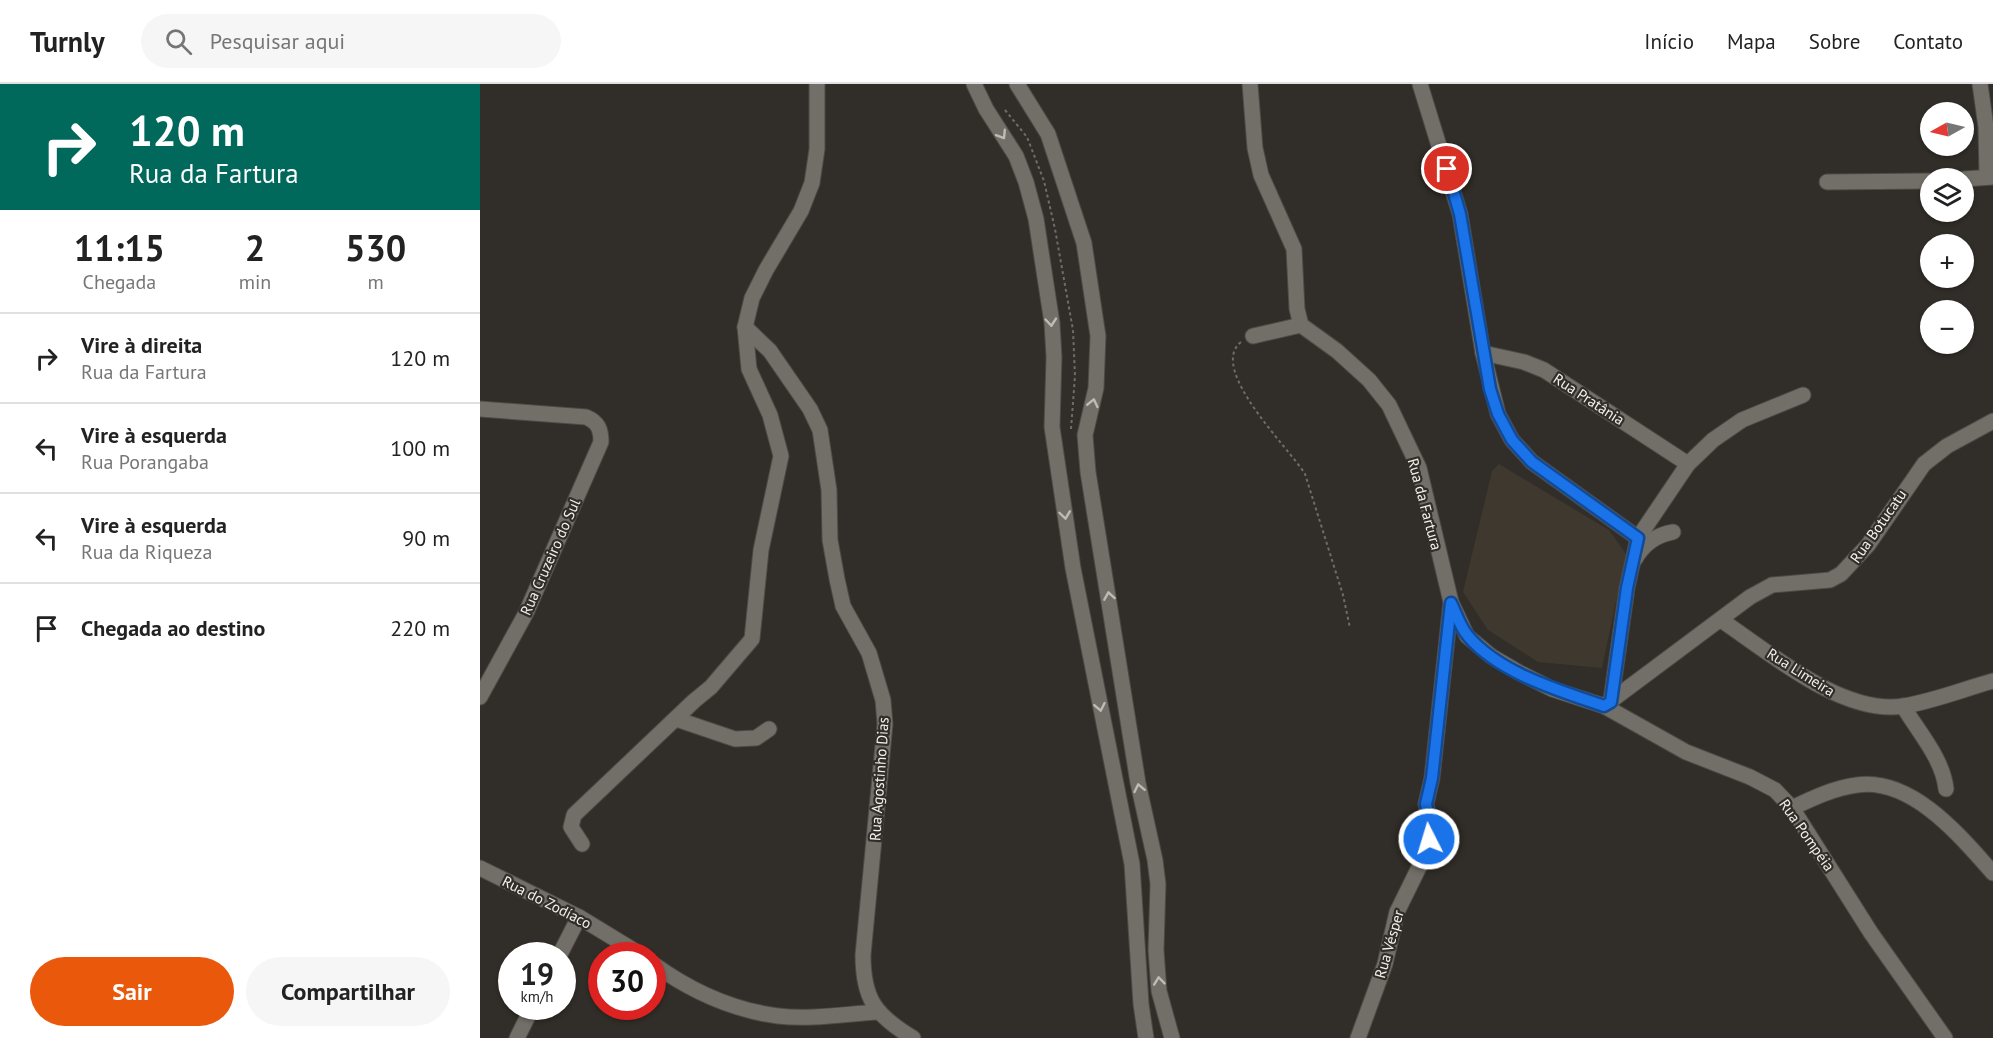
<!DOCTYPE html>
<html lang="pt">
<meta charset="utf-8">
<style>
:root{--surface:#fff;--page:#f6f6f6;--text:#222;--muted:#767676;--line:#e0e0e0;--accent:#ea580c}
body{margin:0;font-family:"PT Sans",sans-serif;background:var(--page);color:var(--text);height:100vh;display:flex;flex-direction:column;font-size:22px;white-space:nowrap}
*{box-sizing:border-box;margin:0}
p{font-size:20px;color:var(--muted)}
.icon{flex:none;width:33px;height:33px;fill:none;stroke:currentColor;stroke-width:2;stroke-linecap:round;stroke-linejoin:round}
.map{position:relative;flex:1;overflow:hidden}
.side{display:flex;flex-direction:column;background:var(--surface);width:480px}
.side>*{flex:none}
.top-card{background:#00695c;color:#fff;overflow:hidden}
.needle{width:39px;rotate:262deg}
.fabs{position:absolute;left:1440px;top:18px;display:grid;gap:12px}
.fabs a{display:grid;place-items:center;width:54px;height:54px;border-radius:50%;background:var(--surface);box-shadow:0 2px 4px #0004;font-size:30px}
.speed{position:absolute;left:18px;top:858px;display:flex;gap:12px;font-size:30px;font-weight:700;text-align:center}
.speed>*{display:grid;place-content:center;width:78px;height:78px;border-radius:50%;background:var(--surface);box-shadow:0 2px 4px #0004;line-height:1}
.speed small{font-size:15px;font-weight:400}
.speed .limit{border:9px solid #d22;background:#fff;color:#111}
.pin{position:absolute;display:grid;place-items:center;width:51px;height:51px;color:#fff;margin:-26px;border:3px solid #fff;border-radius:50%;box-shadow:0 2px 6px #0007}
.me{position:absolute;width:66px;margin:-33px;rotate:355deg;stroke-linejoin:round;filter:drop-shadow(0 0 4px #0008)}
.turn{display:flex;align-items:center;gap:21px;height:126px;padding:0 30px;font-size:27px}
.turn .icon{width:78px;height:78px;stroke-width:2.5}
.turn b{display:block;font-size:42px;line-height:51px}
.eta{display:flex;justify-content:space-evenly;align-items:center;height:102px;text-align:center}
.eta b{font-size:36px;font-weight:800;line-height:42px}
.cta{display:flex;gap:12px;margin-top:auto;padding:12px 30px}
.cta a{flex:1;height:69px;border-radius:36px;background:var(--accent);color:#fff;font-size:24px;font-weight:800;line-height:69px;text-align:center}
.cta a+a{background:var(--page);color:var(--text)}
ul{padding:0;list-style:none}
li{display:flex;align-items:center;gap:18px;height:90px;padding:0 30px;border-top:2px solid var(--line)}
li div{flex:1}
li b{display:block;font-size:22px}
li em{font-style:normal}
header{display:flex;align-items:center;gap:36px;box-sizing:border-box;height:84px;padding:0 30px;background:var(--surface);border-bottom:2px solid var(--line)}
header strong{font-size:28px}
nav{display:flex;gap:33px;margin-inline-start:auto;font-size:21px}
.search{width:420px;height:54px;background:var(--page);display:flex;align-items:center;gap:15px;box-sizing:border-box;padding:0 21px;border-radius:33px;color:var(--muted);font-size:22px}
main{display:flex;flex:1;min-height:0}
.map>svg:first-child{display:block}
.built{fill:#3f382e}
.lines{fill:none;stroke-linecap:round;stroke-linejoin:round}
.minor-casing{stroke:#4d4a46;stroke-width:17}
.path{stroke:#706c68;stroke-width:2;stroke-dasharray:3 3;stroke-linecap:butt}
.minor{stroke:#726e68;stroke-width:15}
.oneway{stroke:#bfbcb7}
.route-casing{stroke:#114b97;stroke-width:15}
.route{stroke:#1a73e8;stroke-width:10}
.labels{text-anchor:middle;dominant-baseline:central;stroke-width:4.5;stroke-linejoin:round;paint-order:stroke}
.street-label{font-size:15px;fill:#f2f0ec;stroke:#312d28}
</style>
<header>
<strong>Turnly</strong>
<div class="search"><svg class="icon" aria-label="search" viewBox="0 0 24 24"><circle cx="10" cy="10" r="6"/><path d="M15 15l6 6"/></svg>Pesquisar aqui</div>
<nav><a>Início</a><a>Mapa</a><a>Sobre</a><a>Contato</a></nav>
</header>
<main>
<section class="side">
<div class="top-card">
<div class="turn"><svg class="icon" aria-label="right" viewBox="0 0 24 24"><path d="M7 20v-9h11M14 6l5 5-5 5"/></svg><div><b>120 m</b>Rua da Fartura</div></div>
</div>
<div class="eta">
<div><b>11:15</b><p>Chegada</p></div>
<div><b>2</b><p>min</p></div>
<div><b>530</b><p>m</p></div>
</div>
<ul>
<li><svg class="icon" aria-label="right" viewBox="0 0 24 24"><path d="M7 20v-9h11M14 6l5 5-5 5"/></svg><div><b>Vire à direita</b><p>Rua da Fartura</p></div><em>120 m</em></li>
<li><svg class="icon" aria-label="left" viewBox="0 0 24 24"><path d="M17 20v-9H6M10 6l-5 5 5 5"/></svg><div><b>Vire à esquerda</b><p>Rua Porangaba</p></div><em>100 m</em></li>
<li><svg class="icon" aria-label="left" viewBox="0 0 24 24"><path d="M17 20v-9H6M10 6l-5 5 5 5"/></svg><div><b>Vire à esquerda</b><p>Rua da Riqueza</p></div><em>90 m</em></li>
<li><svg class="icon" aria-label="arrive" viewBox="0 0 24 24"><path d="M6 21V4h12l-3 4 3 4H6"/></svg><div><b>Chegada ao destino</b></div><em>220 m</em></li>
</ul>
<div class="cta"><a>Sair</a><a>Compartilhar</a></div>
</section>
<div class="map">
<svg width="1513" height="954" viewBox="0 0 1513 954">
<rect width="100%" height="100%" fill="#312d28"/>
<polygon class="built" points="1019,380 1129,446 1146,470 1122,584 1058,578 1008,546 983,508 1012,387"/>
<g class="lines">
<g class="minor-casing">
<g id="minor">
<polyline points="494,0 506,25 536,72 546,98 556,135 572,239 574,273 572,343 593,484 652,780 661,920 666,954"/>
<polyline points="537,0 568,50 604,159 618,252 616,304 605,351 608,388 658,699 675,776 678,800 676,866 679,907 692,954"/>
<polyline points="770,0 775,64 781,91 814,165 817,225 821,241 857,267 889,296 909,321 939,384 971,518 987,552 1011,572 1040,589 1072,605 1124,622 1206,668 1270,693 1295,706 1312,724 1391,849 1465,954"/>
<polyline points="940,0 980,130 1003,269 1018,330 1032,356 1052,378 1158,454"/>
<polyline points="1500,0 1506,43 1507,93"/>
<polyline points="1484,95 1513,93"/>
<polyline points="1347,98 1450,97"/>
<path d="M265 243 290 267 330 325 340 346 349 406 350 456 357 495 363 522 389 569 403 616 405 640 383 871C383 915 395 931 433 954"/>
<polyline points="773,252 821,241"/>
<polyline points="1003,269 1044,278 1064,286 1208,380"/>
<path d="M0 325 106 333C118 338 121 345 121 358L46 529 0 613"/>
<path d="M1155 475C1164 459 1176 451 1193 448"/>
<path d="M1241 536C1290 569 1363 632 1424 622 1454 617 1484 605 1513 597"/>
<polyline points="1131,617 1147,504 1158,454 1208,380 1233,356 1262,336 1323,311"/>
<polyline points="1124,622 1270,513 1292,501 1350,496 1361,490 1388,461 1444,380 1467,362 1513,337"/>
<path d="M1423 622C1439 649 1463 675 1466 705"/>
<polyline points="196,635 255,655 276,654 289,645"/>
<path d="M1312 724C1333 714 1354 704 1377 701 1432 693 1481 753 1513 789"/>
<polyline points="102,760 91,743 94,731 214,617 231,603 272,555 281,466 301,372 290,331 269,285 265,243 272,214 286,186 321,127 332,99 337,65 337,0"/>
<polyline points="0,784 99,833 163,872"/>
<polyline points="79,872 99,833"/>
<path d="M172 879C209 906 252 926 298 932 331 936 365 930 398 928"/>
<polyline points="37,954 53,922"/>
<polyline points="878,954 905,880 917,828 947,767 950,740 946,720 952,694 971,518"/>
</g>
</g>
<g class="path">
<polyline points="525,26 547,53 564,97 575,145 593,246 595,292 591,345"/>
<path d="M761 258C727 285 810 365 825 390L863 511 870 544"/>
</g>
<use href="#minor" class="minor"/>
</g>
<defs><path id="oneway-chevron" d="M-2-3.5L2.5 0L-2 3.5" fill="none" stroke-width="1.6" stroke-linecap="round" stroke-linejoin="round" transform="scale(1.5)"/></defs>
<g class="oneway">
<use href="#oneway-chevron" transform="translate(522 51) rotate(58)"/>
<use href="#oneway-chevron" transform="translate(571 238) rotate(85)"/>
<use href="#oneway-chevron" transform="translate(613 319) rotate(-77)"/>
<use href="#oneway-chevron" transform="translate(585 431) rotate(82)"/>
<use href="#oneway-chevron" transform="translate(629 512) rotate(-99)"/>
<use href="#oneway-chevron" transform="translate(620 623) rotate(79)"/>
<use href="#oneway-chevron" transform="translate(659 704) rotate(-102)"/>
<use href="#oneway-chevron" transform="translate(679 897) rotate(-96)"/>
</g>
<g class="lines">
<g class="route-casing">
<path id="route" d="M949 755 950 740 946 720 952 694 971 519C976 529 980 543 988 552 1019 589 1080 607 1124 622L1131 618 1147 504 1158 454 1052 378 1032 356 1018 330 1010 305 980 130 967 85"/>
</g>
<use href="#route" class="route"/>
</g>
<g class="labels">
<g class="street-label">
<text transform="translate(1109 315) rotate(33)">Rua Pratânia</text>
<text transform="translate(945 420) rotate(75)">Rua da Fartura</text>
<text transform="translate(1398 442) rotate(-55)">Rua Botucatu</text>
<text transform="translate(70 473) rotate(-66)">Rua Cruzeiro do Sul</text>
<text transform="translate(1321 588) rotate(32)">Rua Limeira</text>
<text transform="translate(399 695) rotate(-86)">Rua Agostinho Dias</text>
<text transform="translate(1327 751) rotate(55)">Rua Pompéia</text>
<text transform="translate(67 818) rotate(27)">Rua do Zodíaco</text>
<text transform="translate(909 860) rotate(-74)">Rua Vésper</text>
</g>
</g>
</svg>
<div class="fabs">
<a><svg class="needle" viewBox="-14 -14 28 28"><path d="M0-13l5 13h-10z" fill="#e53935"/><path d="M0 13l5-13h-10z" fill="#767676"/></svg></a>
<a><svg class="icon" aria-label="layers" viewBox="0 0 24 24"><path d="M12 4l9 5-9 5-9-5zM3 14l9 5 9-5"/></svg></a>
<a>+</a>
<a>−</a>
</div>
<div class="speed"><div>19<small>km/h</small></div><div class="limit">30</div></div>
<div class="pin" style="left:967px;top:85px;background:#d93025"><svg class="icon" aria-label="arrive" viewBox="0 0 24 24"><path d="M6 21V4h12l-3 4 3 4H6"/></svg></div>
<svg class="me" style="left:949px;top:755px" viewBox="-20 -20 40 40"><circle r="17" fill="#1a73e8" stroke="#fff" stroke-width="3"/><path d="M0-11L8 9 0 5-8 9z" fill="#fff"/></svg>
</div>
</main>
